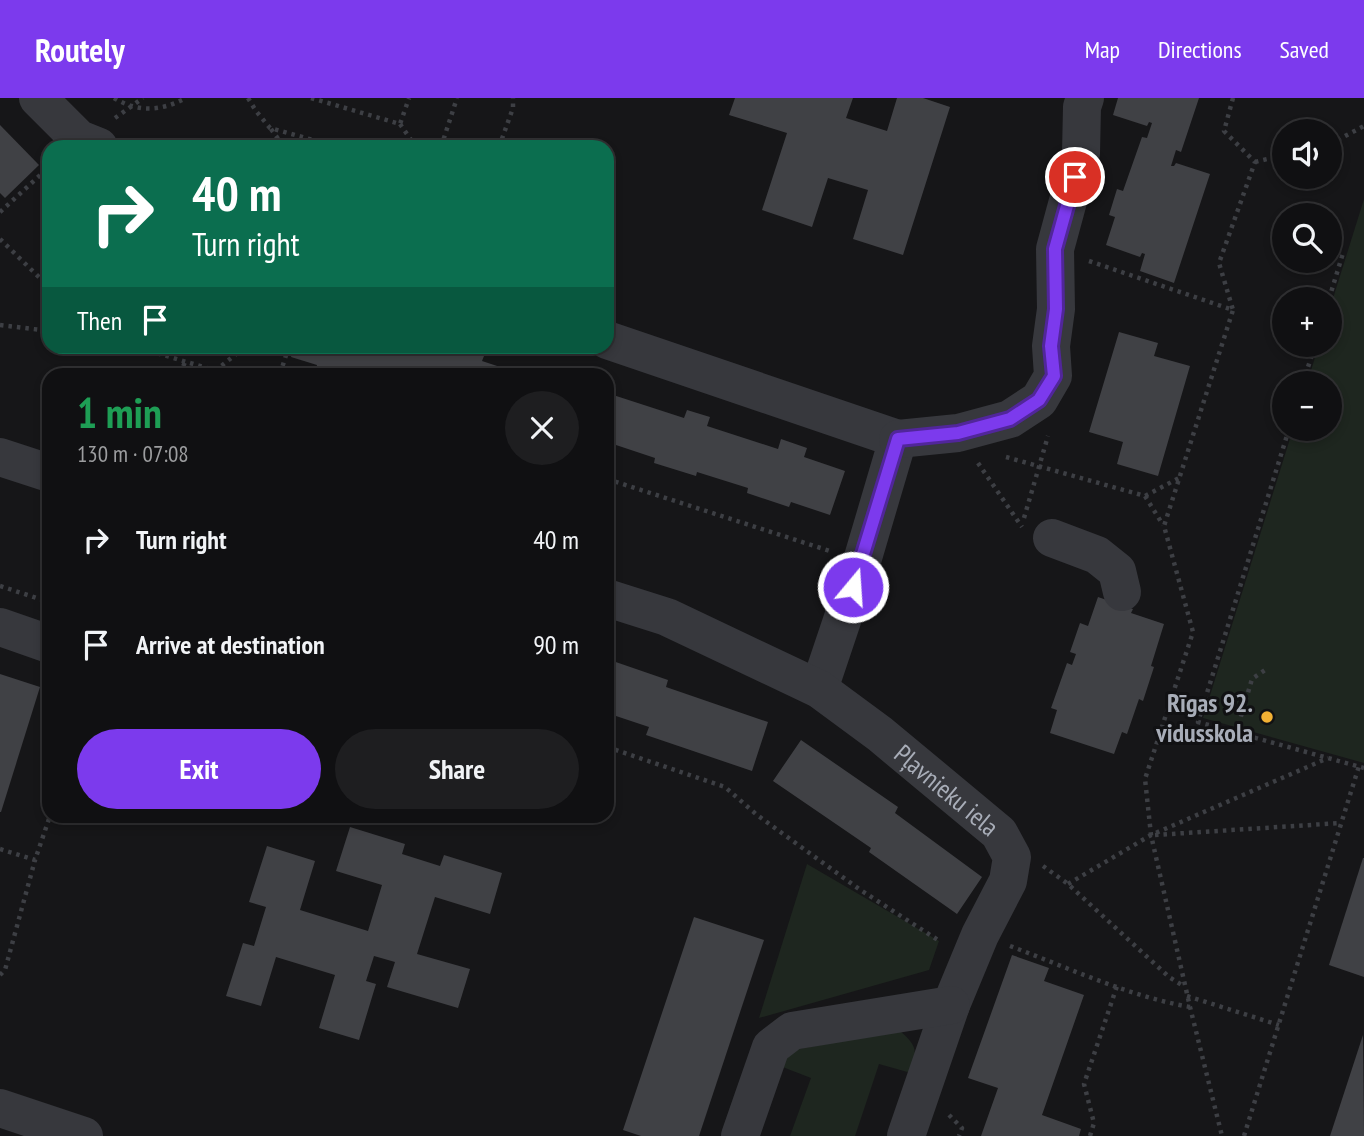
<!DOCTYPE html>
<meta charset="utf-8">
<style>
:root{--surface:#101012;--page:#1e1e20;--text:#f1f3f6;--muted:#9c9d9f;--line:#303032;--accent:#7c3aed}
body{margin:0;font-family:"PT Sans Narrow",sans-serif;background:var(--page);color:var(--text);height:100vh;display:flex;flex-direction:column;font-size:26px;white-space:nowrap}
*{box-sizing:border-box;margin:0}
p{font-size:23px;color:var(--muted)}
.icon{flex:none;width:38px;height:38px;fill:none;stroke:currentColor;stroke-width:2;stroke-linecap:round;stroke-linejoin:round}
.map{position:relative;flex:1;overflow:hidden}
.panel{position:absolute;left:42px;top:270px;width:572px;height:455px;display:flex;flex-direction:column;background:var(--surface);border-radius:21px;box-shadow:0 4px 10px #0003,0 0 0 2px var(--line)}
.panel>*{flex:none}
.top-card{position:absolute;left:42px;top:42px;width:572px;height:214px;border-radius:21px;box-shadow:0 4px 10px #0003,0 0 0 2px var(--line);background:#0b6e4f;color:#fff;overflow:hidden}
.controls{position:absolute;left:1272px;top:21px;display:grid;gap:14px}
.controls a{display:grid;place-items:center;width:70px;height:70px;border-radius:50%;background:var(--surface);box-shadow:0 4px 10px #0003,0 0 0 2px var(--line);font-size:35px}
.pin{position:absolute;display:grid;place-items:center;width:60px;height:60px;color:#fff;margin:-30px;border:4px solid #fff;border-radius:50%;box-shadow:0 2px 7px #0007}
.me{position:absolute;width:77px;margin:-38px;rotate:18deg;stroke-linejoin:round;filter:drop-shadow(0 0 5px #0008)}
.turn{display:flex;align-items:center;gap:24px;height:147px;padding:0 35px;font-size:32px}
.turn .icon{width:91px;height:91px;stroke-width:2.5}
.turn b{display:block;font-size:49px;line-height:60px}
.then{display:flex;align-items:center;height:66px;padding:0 35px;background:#0003;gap:14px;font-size:26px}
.round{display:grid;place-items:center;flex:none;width:74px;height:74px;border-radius:37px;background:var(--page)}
.head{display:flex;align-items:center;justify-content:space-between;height:119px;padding:0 35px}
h1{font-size:42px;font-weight:700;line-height:52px;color:#1e9e55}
.primary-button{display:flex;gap:14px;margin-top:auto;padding:14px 35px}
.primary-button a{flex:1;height:80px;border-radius:42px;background:var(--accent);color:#fff;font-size:28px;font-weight:700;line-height:80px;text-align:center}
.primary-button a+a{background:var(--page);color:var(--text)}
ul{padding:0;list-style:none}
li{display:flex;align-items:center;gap:21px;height:105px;padding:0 35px}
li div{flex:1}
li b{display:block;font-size:26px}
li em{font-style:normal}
header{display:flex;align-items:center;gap:42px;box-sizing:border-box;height:98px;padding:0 35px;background:var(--accent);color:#fff}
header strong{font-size:33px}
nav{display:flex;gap:38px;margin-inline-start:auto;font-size:24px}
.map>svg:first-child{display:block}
.green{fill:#1e261f}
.building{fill:#404145}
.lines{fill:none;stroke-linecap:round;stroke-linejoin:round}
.path{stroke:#3d3f44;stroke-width:4.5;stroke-dasharray:3.5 5;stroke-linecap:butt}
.minor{stroke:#37383d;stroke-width:38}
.route-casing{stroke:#51269a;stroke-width:18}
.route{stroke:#7c3aed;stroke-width:12}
.poi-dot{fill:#f2b134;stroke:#111113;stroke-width:2.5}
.labels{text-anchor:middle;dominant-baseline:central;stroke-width:6;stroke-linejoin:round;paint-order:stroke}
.poi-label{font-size:26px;font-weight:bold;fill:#a8adb8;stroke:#111113;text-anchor:end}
.street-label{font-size:26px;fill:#a8adb8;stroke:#111113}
</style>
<header>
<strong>Routely</strong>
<nav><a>Map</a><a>Directions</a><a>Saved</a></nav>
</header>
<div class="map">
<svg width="1364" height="1038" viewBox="0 0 1364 1038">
<rect width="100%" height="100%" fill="#161618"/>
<g class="green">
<polygon points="1364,101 1364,665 1203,620 1293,331 1330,331 1330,285 1307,285 1319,247 1330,247 1330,210"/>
<polygon points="807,766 939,843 929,872 759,920"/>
<path d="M900 933C918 948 917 954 911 975L879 966 855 1038H790L811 980 780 968 793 952Z"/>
</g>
<g class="building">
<polygon points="735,0 853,0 846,20 887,33 897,0 923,0 950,9 903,157 853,141 868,92 828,80 812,129 762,112 787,35 729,17"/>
<polygon points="1118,0 1199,0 1181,54 1176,52 1171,68 1174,68 1176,65 1210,76 1174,185 1140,173 1145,156 1142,155 1140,159 1106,147 1115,119 1109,117 1117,91 1123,93 1142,39 1147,40 1152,25 1149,24 1147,28 1113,17"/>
<polygon points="0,27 39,67 5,100 0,95"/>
<polygon points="1119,234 1158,245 1154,258 1190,268 1158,378 1117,366 1123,344 1089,334"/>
<polygon points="294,248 437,248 456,254 458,248 472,248 486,253 482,263 521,276 524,268 549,276 329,276 316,272 317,267 291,259"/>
<polygon points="607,295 684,320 687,312 710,319 707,328 778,351 781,341 807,350 804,359 845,373 830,417 791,404 789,409 747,395 748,390 697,374 696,378 654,365 655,360 607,344"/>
<polygon points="1098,499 1133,511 1131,515 1164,526 1151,568 1154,569 1143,603 1139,601 1127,636 1122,634 1114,656 1050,635 1057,612 1051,610 1067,565 1072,567 1076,556 1070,554 1080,525 1088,528"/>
<polygon points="607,561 668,582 666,589 768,624 752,673 646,637 649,629 607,615"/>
<polygon points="0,576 40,589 1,714 0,714"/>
<polygon points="801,642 898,709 895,715 982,779 957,816 869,754 871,750 773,683"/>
<polygon points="350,729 405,746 402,756 440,768 444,757 502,775 490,816 435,799 417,856 470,871 458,910 387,889 395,864 374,858 366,883 376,886 359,942 319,930 335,877 276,859 261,908 226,898 243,845 254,848 266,809 249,804 267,748 315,763 300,812 368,833 382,787 336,773"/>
<polygon points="1363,760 1364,760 1364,879 1329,867"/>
<polygon points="694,819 764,842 699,1038 641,1038 623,1032"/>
<polygon points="1012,857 1049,870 1044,883 1084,897 1042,1017 1081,1031 1079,1038 981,1038 998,990 968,980"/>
<polygon points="1363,937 1364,1038 1330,1038"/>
</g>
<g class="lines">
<g class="path">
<path d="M114 0C139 15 161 13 186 0"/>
<polyline points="248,0 256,13 270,30 338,49"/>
<polyline points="311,0 400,26 409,0"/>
<polyline points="1233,0 1224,33 1255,64 1219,165 1233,212"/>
<polyline points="115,20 143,0"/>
<polyline points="400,26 416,49"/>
<polyline points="271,31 284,49"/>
<polyline points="1330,46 1364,28"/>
<polyline points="441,49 457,0"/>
<polyline points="499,49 513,10 513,0"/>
<polyline points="1255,64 1284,57"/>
<polyline points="0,114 49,69"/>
<polyline points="0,141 49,189"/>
<polyline points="1089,163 1233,212 1164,428 1193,534 1145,681 1151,737 1190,909 1222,1038"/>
<polyline points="1329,201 1343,155"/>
<polyline points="0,227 49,233"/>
<polyline points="133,248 227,276"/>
<polyline points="215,273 246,248"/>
<polyline points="180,276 185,264"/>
<polyline points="280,276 289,248"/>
<polyline points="1303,285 1315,247"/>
<polyline points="1289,331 1198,624 1364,670"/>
<polyline points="1006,359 1145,398 1179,380"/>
<polyline points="978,365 1022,429"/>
<polyline points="607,381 833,454"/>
<polyline points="1145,398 1163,427"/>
<polyline points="1024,420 1048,338"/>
<polyline points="0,488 49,504"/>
<polyline points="1236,635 1252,581 1265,572"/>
<polyline points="607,649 725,689 757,717 859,791 941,844"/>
<polyline points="1155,737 1341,725"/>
<polyline points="0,751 35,762 50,718"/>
<polyline points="1043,768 1068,786 1169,879 1185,889"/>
<polyline points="1068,786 1151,737 1328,660"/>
<path d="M1010 848C1069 870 1128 898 1190 909"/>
<polyline points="0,877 5,872 35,762"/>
<polyline points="1187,898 1279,927"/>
<polyline points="949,1017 962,1030 959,1038"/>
<polyline points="1090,1038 1094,1025 1084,986 1117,888"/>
<polyline points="1244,1038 1359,668"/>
</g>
<g class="minor">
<polyline points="38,0 79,41 99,49"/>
<polyline points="607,242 898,341 862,463 819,591"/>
<polyline points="898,341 958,335 1010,321 1039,302 1053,278 1051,248 1056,211 1055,151 1081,55 1082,9 1085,0"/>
<polyline points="0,359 49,375"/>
<polyline points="1052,440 1097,457 1117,473 1122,494"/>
<path id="s1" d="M607 500 667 519 819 591 880 636 999 735 1012 759 1008 783 980 837 951 907 906 1038"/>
<polyline points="0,529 49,546"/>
<polyline points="0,1010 84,1038"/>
<polyline points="740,1038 771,949 792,933 951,907"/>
</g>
</g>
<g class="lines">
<g class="route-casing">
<polyline id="route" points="853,489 898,341 958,335 1010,321 1039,302 1054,278 1051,248 1056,211 1055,151 1075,79"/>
</g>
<use href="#route" class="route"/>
</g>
<circle class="poi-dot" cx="1267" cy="619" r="7"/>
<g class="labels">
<g class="poi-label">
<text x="1253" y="604">Rīgas 92.<tspan x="1253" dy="30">vidusskola</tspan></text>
</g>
<g class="street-label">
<text stroke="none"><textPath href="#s1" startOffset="394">Pļavnieku iela</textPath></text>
</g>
</g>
</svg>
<div class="controls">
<a><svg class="icon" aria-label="sound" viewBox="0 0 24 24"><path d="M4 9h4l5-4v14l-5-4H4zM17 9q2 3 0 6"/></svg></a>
<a><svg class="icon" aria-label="search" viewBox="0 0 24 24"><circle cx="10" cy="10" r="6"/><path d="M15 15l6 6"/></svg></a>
<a>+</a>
<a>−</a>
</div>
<div class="pin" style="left:1075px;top:79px;background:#d93025"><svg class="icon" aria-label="arrive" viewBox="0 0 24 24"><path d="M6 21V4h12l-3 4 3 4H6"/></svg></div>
<svg class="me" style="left:853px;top:489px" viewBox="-20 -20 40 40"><circle r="17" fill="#7c3aed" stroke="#fff" stroke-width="3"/><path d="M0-11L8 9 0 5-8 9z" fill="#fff"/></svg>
<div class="top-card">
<div class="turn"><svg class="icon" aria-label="right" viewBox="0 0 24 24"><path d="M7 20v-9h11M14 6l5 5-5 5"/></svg><div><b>40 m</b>Turn right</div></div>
<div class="then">Then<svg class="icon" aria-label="arrive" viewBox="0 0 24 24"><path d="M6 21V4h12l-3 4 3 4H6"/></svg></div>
</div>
<section class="panel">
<div class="head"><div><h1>1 min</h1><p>130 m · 07:08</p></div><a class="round"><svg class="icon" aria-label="close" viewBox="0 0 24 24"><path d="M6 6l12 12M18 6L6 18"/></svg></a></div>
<ul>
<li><svg class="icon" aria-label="right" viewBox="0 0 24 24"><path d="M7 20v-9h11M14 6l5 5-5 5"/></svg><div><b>Turn right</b></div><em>40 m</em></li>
<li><svg class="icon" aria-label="arrive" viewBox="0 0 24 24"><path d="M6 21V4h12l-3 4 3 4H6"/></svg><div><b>Arrive at destination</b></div><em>90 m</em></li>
</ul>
<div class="primary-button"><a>Exit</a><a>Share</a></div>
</section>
</div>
